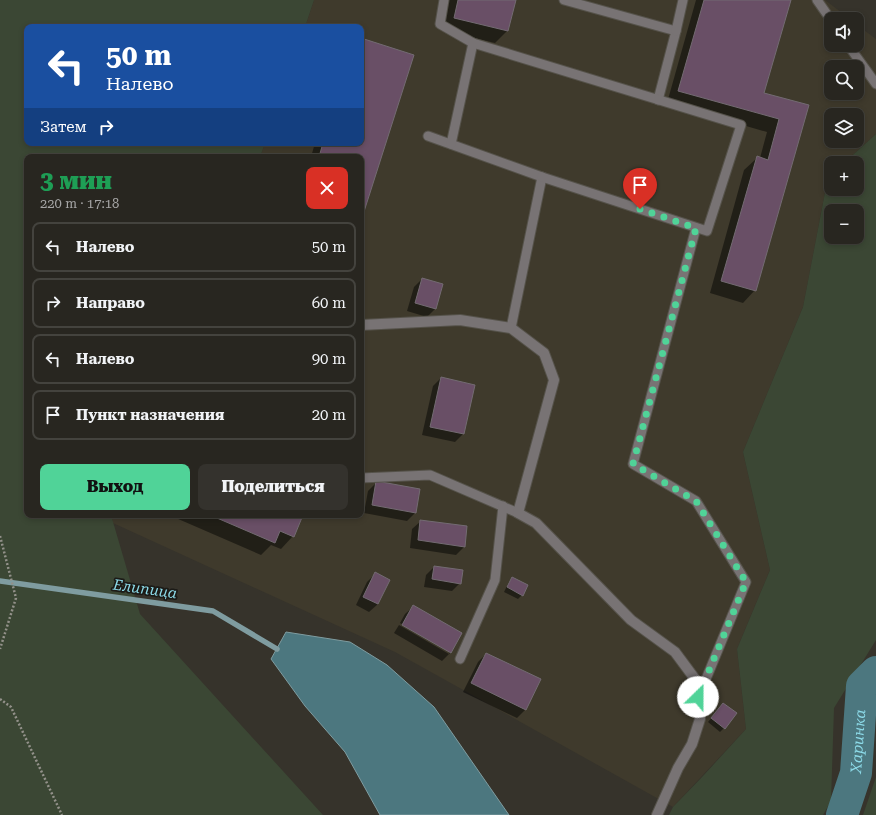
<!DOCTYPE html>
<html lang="ru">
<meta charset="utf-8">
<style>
:root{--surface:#282620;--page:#34322d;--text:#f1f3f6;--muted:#a5a5a5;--line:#44433e;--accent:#50d398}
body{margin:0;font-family:"Roboto Serif",serif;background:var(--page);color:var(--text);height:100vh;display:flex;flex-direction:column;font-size:15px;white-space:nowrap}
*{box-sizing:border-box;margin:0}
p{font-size:13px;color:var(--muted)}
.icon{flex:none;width:22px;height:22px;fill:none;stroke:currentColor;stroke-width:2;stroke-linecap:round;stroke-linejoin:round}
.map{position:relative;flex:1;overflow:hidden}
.side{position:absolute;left:24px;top:154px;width:340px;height:364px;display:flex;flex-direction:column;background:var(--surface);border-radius:8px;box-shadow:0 2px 6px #0003,0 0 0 1px var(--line)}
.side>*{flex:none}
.top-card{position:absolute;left:24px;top:24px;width:340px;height:122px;border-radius:8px;box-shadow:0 2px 6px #0003,0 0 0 1px var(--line);background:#1a4fa0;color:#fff;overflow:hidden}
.tools{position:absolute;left:824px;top:12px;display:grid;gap:8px}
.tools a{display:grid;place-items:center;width:40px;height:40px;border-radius:8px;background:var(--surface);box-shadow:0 2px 6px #0003,0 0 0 1px var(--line);font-size:20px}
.pin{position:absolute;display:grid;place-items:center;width:34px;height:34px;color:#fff;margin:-41px -17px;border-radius:50% 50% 50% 0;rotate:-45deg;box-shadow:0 0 4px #0007}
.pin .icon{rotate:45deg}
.me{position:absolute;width:44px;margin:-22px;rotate:23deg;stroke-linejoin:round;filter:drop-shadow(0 0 3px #0008)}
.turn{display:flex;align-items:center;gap:14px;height:84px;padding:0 16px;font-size:18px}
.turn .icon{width:52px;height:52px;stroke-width:2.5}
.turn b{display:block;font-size:28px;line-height:34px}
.then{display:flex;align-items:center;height:38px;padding:0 16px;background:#0003;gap:8px;font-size:15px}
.round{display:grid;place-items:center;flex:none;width:42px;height:42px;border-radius:8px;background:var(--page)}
.headline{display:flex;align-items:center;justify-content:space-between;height:68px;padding:0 16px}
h1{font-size:24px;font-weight:800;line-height:30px;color:#1e9e55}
.button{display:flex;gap:8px;margin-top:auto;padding:8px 16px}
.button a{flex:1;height:46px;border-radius:8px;background:var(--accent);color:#111;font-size:16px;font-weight:800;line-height:46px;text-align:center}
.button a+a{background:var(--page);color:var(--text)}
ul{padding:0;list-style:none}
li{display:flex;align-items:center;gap:12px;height:50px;margin:0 8px 6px;padding:0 8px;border:2px solid var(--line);border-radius:8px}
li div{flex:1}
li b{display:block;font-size:15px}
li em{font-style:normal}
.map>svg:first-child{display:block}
.built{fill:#3f3a2c;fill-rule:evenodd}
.green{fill:#3b4734;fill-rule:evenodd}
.water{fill:#4c777f;stroke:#7f9ca0}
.shadow{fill:#0007}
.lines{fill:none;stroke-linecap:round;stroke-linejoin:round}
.stream{stroke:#7f9ca0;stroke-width:5.5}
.river{stroke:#4c777f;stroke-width:32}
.building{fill:#694f66;stroke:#736b72}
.service-casing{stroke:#55524a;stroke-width:11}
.minor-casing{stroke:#55524a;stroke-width:12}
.path{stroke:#93918a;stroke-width:2.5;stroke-dasharray:2 2;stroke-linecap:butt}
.service{stroke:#787374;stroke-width:9}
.minor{stroke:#787374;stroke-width:10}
.route{stroke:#50d398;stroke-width:7;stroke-dasharray:0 12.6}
.labels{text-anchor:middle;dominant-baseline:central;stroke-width:3.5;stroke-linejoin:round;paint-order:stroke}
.water-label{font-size:15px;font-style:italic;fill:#8cdae8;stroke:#1c1b17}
</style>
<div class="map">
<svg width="876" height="815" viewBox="0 0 876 815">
<rect width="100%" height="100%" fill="#36332b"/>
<path class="built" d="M314 0H825L850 19H831V45H857V25L876 39V134L844 163H831V174L828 177 803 307 743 452 770 570 737 649 746 729 673 807 395 652 113 523 111 515H361V157H260L265 143H361V27H305ZM831 67H857V93H831ZM831 115H857V141H831Z"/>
<g class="green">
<polygon points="0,0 314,0 305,27 27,27 27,143 265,143 260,157 27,157 27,515 111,515 140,614 323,815 0,815"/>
<path d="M876 134V640L834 708 831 801 823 815H669L673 807 703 776 746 729 737 649 770 570 743 452 803 307 828 177 831 174V189H857V163H844ZM831 211H857V237H831Z"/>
<polygon points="876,777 876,815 863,815"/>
</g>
<polygon class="water" points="286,632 350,642 387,665 434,707 509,815 380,815 345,752 305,706 271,659"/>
<g class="shadow">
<polygon points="449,0 511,0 507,31 495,43 442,30"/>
<polygon points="696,0 790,0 763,94 807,106 755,290 743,303 710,293 744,170 757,158 760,158 767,132 667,103"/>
<polygon points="361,39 413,55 361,218 361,157 311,157 315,143 361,143"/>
<polygon points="422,279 435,309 427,317 407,311 414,287"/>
<polygon points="441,378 474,385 463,434 455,442 422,435 433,386"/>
<polygon points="376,483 415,513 407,521 364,513 368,491"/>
<polygon points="169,515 302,515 293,536 281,549 271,545 261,555"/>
<polygon points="421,521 464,547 456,555 410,548 412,529"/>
<polygon points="434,567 460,583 452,591 424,587 426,575"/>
<polygon points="376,573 378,604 369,612 356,605 367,582"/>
<polygon points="512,578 522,595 518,599 504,592 509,582"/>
<polygon points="414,606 461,634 450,653 442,661 394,633 399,625 449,654 449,651 400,623 405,614"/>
<polygon points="486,654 539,680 525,710 517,718 463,692 478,662"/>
<polygon points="720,708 724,728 720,732 708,722"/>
</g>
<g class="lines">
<polyline class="stream" points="0,581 213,611 277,649"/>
<path class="river" id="s1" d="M842 815 856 773 862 686 876 672"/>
</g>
<g class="building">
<polygon points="458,0 516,0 508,31 454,18"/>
<polygon points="704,0 791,0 764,93 809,105 756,291 721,281 757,156 768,160 779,119 678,91"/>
<polygon points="361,38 414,55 361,221 361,157 319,157 323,143 361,143"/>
<polygon points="422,278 443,284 436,309 415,303"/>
<polygon points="441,377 475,385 464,434 430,427"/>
<polygon points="376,481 420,489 416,513 372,505"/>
<polygon points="210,515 303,515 294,537 280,531 275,543"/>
<polygon points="420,520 467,526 465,547 418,540"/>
<polygon points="434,566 463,570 461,584 432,579"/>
<polygon points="375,572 390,580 378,604 363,597"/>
<polygon points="512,577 528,585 523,596 507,587"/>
<polygon points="413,605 462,633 451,653 402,625"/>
<polygon points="486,653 541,679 526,710 471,683"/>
<polygon points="723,703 737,713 725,729 711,718"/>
</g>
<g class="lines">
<g class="service-casing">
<g id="service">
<polyline points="444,0 440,24 473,43"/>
<polyline points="564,0 676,31 658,100"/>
<polyline points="817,0 831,20"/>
<polyline points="676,31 683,0"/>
<polyline points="848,45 876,84"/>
<polyline points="428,136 542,177 511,328"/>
<polyline points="451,144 473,43 741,125 707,231 542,177"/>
<polyline points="696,228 633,464 696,501 746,582 699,696"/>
<polyline points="361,478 430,475 518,513"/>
<polyline points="460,659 495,580 503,506"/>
</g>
</g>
<g class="minor-casing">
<polyline id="minor" points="361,325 460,320 511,328 544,353 554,380 518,513 536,523 631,620 675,652 698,683 700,719 692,744 678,768 657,815"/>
</g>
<g class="path">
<polyline points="0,536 16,598 0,649"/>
<polyline points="0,699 11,707 62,815"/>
</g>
<use href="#service" class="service"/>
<use href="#minor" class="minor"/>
</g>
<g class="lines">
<polyline class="route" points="640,209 696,228 633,464 696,501 746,582 698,697"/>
</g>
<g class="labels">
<g class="water-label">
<text transform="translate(145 589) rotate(8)">Елипица</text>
<text stroke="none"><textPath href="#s1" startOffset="76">Харинка</textPath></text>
</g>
</g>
</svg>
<div class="tools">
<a><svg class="icon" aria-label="sound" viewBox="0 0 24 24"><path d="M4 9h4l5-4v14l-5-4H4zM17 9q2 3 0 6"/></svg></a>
<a><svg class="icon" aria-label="search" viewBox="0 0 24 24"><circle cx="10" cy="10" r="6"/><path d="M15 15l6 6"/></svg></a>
<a><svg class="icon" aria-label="layers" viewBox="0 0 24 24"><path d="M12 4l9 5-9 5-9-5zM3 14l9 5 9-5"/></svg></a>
<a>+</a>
<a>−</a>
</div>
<div class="pin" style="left:640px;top:209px;background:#d93025"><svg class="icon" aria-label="arrive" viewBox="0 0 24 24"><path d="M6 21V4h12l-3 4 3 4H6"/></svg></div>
<svg class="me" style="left:698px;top:697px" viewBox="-20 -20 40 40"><circle r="19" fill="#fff"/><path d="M0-13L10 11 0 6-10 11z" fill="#50d398"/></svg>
<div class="top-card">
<div class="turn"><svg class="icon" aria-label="left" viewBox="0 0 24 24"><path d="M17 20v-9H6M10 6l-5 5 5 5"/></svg><div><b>50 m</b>Налево</div></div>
<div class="then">Затем<svg class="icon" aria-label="right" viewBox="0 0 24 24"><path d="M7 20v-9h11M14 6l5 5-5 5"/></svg></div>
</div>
<section class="side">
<div class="headline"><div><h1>3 мин</h1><p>220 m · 17:18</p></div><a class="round" style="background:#d93025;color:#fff"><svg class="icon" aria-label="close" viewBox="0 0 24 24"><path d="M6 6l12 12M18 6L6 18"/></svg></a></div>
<ul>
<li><svg class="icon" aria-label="left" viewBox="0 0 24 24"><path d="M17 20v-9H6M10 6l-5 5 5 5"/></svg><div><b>Налево</b></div><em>50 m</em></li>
<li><svg class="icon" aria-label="right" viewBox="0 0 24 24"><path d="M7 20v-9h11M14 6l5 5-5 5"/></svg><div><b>Направо</b></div><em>60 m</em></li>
<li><svg class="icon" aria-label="left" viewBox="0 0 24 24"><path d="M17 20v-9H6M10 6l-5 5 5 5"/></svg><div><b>Налево</b></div><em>90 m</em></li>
<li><svg class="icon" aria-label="arrive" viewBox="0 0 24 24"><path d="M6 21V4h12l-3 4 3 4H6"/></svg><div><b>Пункт назначения</b></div><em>20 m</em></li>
</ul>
<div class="button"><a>Выход</a><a>Поделиться</a></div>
</section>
</div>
